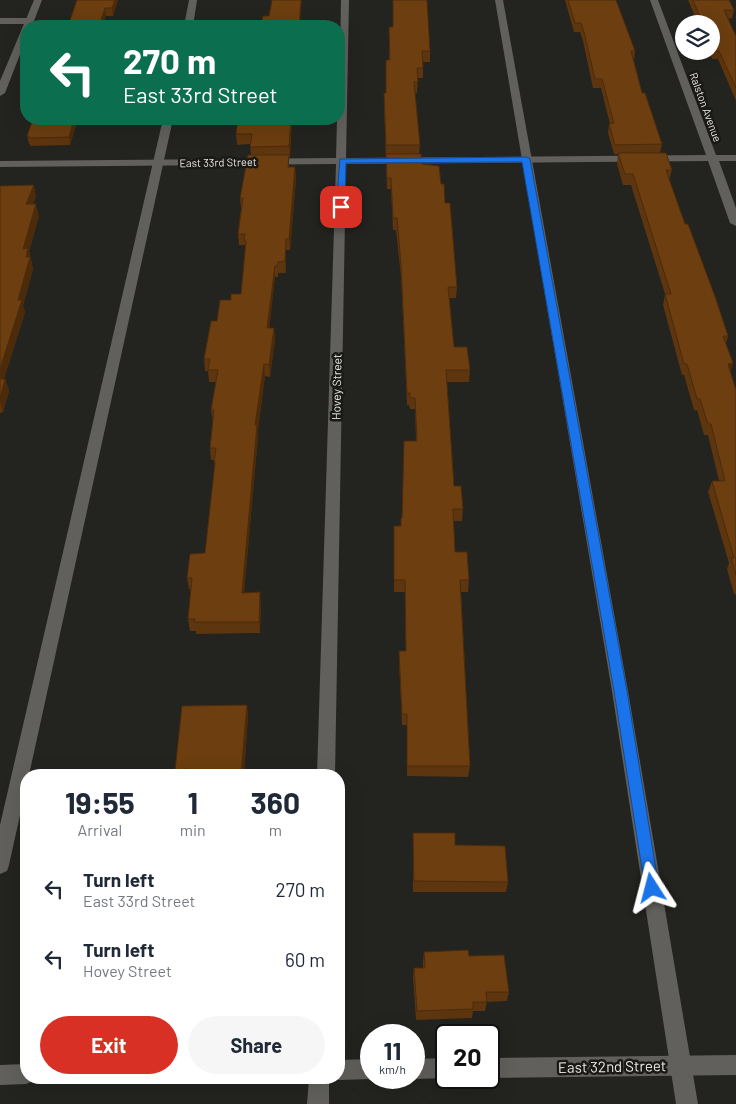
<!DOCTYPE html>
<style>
:root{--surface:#fff;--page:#f6f6f7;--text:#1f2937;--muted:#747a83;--accent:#d93025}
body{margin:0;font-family:Barlow,sans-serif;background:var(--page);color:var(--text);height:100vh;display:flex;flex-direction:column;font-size:19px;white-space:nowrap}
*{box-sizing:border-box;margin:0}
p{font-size:16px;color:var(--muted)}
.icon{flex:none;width:28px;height:28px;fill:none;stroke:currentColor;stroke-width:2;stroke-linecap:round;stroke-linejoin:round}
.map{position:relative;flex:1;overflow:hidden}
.side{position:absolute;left:20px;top:769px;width:325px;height:315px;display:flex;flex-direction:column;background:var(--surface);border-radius:20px;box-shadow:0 5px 20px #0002}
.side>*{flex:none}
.banner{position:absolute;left:20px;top:20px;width:325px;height:105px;border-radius:20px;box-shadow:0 5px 20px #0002;background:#0b6e4f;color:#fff;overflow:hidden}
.controls{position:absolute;left:675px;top:15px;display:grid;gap:10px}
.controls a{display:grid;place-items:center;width:45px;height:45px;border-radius:50%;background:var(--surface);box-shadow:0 5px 20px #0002;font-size:25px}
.speed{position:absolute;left:360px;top:1024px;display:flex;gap:10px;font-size:25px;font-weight:700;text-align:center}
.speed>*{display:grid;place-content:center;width:65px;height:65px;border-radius:50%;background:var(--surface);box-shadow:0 5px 20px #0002;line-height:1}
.speed small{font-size:12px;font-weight:400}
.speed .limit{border:2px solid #111;border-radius:8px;background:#fff;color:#111}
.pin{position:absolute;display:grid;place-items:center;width:42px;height:42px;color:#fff;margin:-21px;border-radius:10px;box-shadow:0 2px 8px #0006}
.me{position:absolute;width:55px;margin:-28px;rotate:351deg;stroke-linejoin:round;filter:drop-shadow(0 0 4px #0008)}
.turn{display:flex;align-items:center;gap:18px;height:105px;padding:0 20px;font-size:22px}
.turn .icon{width:65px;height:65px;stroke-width:2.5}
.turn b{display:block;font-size:35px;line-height:42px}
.eta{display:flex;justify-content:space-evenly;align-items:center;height:85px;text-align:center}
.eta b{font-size:30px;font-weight:700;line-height:35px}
.button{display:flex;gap:10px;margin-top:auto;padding:10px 20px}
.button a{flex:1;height:58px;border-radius:30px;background:var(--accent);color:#fff;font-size:20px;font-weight:700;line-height:58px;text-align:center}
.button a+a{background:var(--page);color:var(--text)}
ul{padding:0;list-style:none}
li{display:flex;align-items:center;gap:15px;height:70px;padding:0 20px}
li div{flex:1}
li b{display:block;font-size:19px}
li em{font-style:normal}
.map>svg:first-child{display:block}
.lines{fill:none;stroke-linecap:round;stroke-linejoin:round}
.lane{fill:#61605c;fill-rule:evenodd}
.street{fill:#61605c;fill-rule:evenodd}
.wall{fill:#5d350e}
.shaded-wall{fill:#4c2b0b}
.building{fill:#6c3e10;stroke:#4c2b0b}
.route{fill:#1a73e8;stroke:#114b97}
.labels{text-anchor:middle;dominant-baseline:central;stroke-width:5;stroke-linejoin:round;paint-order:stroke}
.far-street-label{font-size:11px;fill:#e7e7e5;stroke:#1a1916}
.street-label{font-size:12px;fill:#e7e7e5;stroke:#1a1916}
.near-street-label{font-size:15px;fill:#e7e7e5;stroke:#1a1916}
</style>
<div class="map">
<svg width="736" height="1104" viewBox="0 0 736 1104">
<rect width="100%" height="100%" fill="#23231f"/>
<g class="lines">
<g class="lane">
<polygon points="189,0 197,0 193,26 184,26"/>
<polygon points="495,0 503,0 628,691 698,1104 676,1104 612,691"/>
<polygon points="0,18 29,18 34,21 29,24 0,24"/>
<polygon points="163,119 173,119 29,775 26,775 26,788 9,865 7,871 0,874 0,825"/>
</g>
<g class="street">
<polygon points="34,0 42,0 32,26 26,26 26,39 5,93 0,96 0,81"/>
<polygon points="341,0 349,0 346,158 706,155 650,0 658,0 716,155 736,155 736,161 719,161 736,208 736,226 730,223 708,161 346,164 335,775 317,775 336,164 0,167 0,161 336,158 337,119 339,119"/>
<polygon points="736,1055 736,1075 489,1078 487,1078 489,1078 489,1058"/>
<polygon points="446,1058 446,1078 448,1078 414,1079 409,1078 414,1078 414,1059"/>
<polygon points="371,1059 371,1078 376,1078 371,1079 339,1080 332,1078 339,1078 339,1060"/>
<polygon points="26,1064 26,1078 35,1078 33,1081 26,1084 0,1085 0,1065"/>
<polygon points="309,1078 329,1078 329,1104 307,1104"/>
</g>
</g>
<g class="wall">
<polygon points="118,0 113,16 106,16 68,26"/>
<polygon points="565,0 616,0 635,51 634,60 642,93 662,144 660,153 672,170 669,180 685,224 728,336 726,343 730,372 736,390 736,594 734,594 727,569 729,563 708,492 712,481 719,481 708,435 704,435 697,410 694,410 684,375 682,375 663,305 665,294 631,185 623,185 617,164 618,154 614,154 608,133 609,124 610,124 601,88 593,88 583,41 580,32 574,32"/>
<polygon points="688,0 729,0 734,10 732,18 727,19 736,36 736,101 718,59 712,59 709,51 711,51 711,24 698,24"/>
<polygon points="389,27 430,51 430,62 423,62 423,78 418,78 417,93 415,93 420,145 419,154 422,164 441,184 445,203 457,287 456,298 449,298 454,347 470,370 469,382 447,382 454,486 463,509 462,521 453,521 455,552 469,580 468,592 461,592 470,766 468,777 407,776 407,725 402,725 399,662 399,651 406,651 405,592 394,592 394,537 401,526 401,518 402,518 416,441 415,409 410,409 409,405 407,405 401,277 396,230 393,230 391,189 387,189 384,104 384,93 386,93 389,60"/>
<polygon points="33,119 78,119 70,145 30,146 30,144 29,144 27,136"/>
<polygon points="238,119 292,119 290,157 289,157 289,167 295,167 296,179 290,250 286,250 286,273 278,273 278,277 275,277 269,328 274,328 275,340 270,377 265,376 258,430 258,437 244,592 261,604 260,633 196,634 196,631 190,631 188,619 191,589 189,589 187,578 205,553 215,468 214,460 211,460 210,448 213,422 211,410 216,382 209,382 208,371 205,371 204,359 217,321 231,300 241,294 245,250 245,245 239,245 238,234 241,209 240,198 251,155 250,144 237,145 236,134"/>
<polygon points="0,186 36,196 33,204 39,216 29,251 33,269 23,306 25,312 4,379 5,379 9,391 3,412 0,413"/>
<polygon points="247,705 248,716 244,775 177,775 175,770"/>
<polygon points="413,833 455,845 508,882 506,892 413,892"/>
<polygon points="424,952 469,956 509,992 507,1001 487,1002 485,1011 473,1011 472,1018 416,1020 413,977 414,968 423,968 423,961"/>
</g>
<g class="shaded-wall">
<polygon points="115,0 118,0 113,16 112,8"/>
<polygon points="301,0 302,0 300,26 299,26"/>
<polygon points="105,8 106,16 103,26 99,26"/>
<polygon points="74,119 78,119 70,145 69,137"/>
<polygon points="291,119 292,119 290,157 289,146"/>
<polygon points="295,167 296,179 290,250 289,239"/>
<polygon points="34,185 36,196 29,216 26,204"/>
<polygon points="36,204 39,216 29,250 33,269 23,306 25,312 0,391 0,369 23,249"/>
<polygon points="286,239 286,273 285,261"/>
<polygon points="275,266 275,277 268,340 267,328"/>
<polygon points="274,328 275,340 270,377 269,365"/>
<polygon points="733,363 730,374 728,364"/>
<polygon points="264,364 265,376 258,430 258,437 243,604 242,593 255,425"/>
<polygon points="5,379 9,391 3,412 0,402 0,399"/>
<polygon points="260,592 261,604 260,633 259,622"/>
<polygon points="247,705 248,716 244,775 241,775"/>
</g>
<g class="building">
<polygon points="77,0 115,0 112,8 105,8 99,26 68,26"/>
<polygon points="272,0 301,0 299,26 261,26 263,16 269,16"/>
<polygon points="393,0 427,0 430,51 422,51 423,68 417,68 418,82 414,82 420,145 386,145 384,93 386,93 386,60 390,60 389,27 393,27"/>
<polygon points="568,0 616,0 635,51 631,51 642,93 645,93 662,144 615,145 609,124 614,123 602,79 595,79 584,32 581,23 575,23"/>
<polygon points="693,0 729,0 734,10 724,10 736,36 736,88 719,51 714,51 711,44 711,24 703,24"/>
<polygon points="33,119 74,119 69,137 28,138 29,136 27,136"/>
<polygon points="238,119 291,119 289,146 250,147 252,134 236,134"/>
<polygon points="618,153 666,153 672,170 666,170 668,176 685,224 688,224 716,299 728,336 723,336 733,363 728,364 736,390 736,575 731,558 734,558 712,481 725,481 711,424 708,424 700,399 697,399 687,364 684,364 665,294 671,294 633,174 625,174"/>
<polygon points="386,154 421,154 422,164 439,166 441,184 444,184 445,203 450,203 457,287 448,287 454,347 467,347 470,370 446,370 454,486 461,486 463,509 453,509 455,552 467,552 469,580 460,580 470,766 407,766 407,714 402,714 399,651 406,651 405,580 394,580 394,526 401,526 401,518 402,518 404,441 417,441 415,398 410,398 410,393 407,393 401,265 397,218 393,218 391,178 387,178"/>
<polygon points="248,155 289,155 288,167 295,167 289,239 286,239 285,261 278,262 277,266 275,266 267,328 274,328 269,365 264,364 255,425 257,425 242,593 260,592 259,622 194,622 195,619 188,619 192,578 187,578 190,554 205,553 215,462 214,462 216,448 210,448 214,410 211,410 218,370 208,370 210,359 204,359 211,321 217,321 220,300 231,300 231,294 241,294 246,241 244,241 245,234 238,234 243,198 240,198"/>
<polygon points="34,185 26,204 36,204 23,249 28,248 26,257 30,257 18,300 22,300 0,369 0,186"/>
<polygon points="0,379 5,379 0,399"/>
<polygon points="247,705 241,775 187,775 188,769 175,770 182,706"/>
<polygon points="413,833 455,833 455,845 505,846 508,882 414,881"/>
<polygon points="468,950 469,956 504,955 509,992 486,992 487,1002 473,1002 473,1009 417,1011 414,968 425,968 424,952"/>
</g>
<polygon class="route" points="526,157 530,159 627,691 659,888 657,893 652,895 647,893 645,888 614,691 522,162 346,163 345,207 341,209 336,207 340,159"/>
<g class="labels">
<g class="far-street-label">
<text transform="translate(706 107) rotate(70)">Ralston Avenue</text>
<text transform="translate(218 162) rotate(-1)">East 33rd Street</text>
</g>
<g class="street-label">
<text transform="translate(336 387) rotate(-89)">Hovey Street</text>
</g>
<g class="near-street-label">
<text transform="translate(612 1066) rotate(-1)">East 32nd Street</text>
</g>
</g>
</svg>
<div class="controls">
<a><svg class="icon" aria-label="layers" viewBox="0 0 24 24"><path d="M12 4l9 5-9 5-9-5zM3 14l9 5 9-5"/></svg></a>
</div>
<div class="speed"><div>11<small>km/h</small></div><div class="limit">20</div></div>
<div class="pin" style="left:341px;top:207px;background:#d93025"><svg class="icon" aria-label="arrive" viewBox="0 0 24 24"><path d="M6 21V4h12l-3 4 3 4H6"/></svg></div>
<svg class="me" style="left:652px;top:888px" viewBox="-20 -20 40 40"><path d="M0-17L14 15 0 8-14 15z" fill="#1a73e8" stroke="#fff" stroke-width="4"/></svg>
<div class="banner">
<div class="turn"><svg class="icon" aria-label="left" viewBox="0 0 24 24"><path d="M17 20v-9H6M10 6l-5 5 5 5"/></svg><div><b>270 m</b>East 33rd Street</div></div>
</div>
<section class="side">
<div class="eta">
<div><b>19:55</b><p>Arrival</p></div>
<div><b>1</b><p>min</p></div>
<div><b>360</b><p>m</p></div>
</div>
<ul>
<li><svg class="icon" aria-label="left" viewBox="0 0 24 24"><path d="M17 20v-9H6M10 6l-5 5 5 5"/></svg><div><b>Turn left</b><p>East 33rd Street</p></div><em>270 m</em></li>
<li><svg class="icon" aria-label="left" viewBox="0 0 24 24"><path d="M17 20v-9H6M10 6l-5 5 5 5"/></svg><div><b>Turn left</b><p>Hovey Street</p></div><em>60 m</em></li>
</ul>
<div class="button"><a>Exit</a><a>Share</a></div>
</section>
</div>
